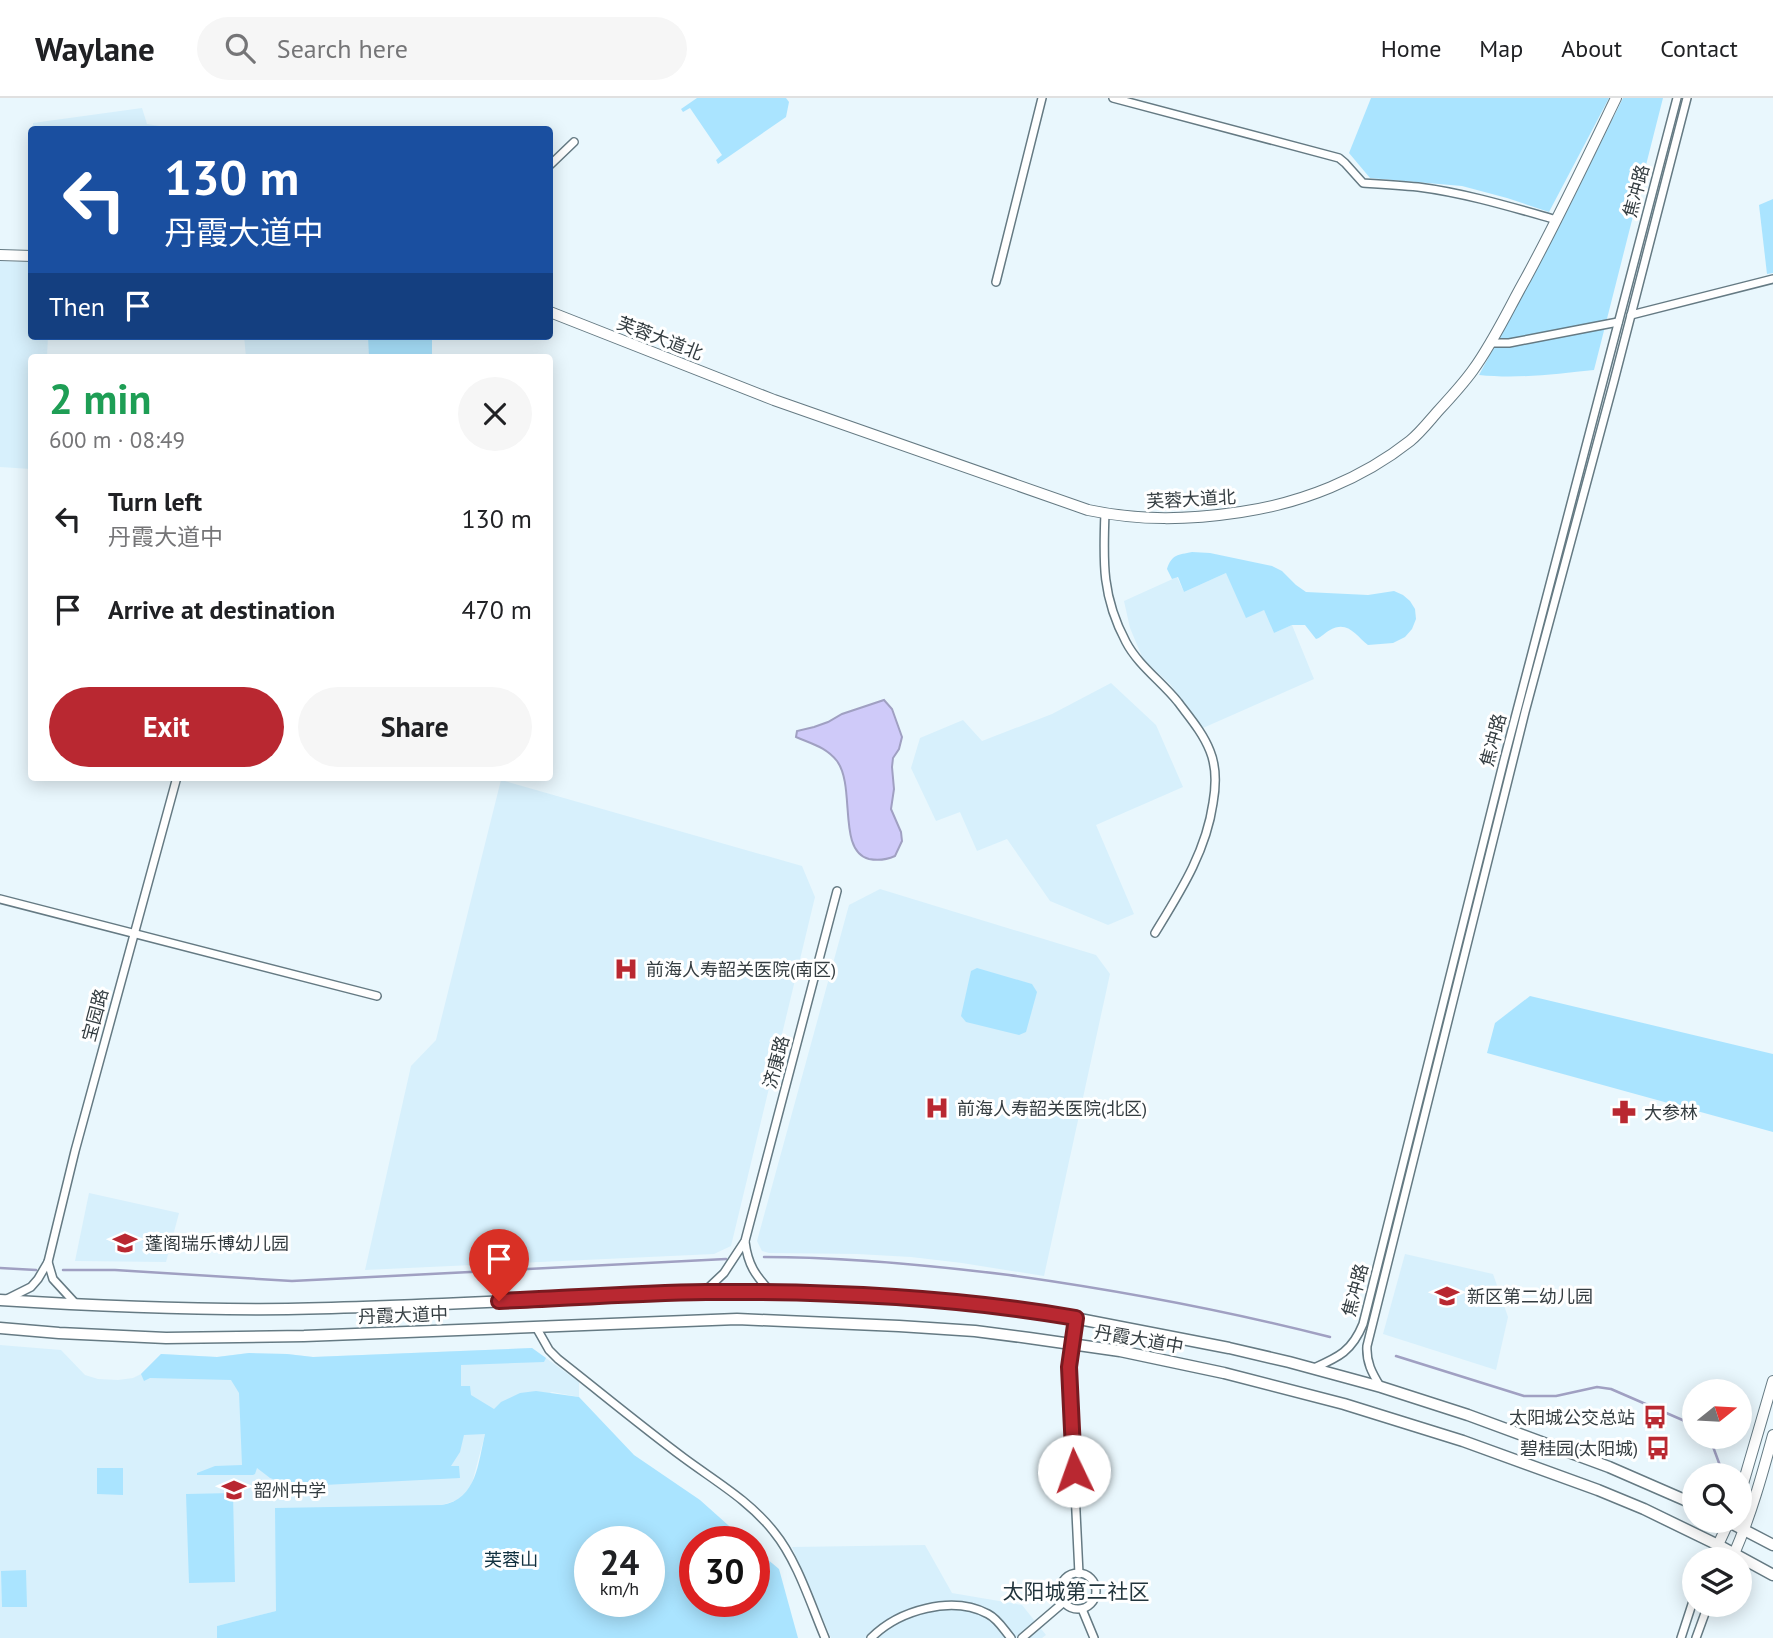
<!DOCTYPE html>
<meta charset="utf-8">
<style>
:root{--surface:#fff;--page:#f6f6f6;--text:#202124;--muted:#757577;--line:#e0e0e0;--accent:#b92831}
body{margin:0;font-family:"PT Sans","Noto Sans SC",sans-serif;background:var(--page);color:var(--text);height:100vh;display:flex;flex-direction:column;font-size:26px;white-space:nowrap}
*{box-sizing:border-box;margin:0}
p{font-size:23px;color:var(--muted)}
.icon{flex:none;width:38px;height:38px;fill:none;stroke:currentColor;stroke-width:2;stroke-linecap:round;stroke-linejoin:round}
.map{position:relative;flex:1;overflow:hidden}
.panel{position:absolute;left:28px;top:256px;width:525px;height:427px;display:flex;flex-direction:column;background:var(--surface);border-radius:7px;box-shadow:0 4px 18px #0003}
.panel>*{flex:none}
.guide{position:absolute;left:28px;top:28px;width:525px;height:214px;border-radius:7px;box-shadow:0 4px 18px #0003;background:#1a4fa0;color:#fff;overflow:hidden}
.needle{width:46px;rotate:72deg}
.tools{position:absolute;left:1682px;top:1281px;display:grid;gap:14px}
.tools a{display:grid;place-items:center;width:70px;height:70px;border-radius:50%;background:var(--surface);box-shadow:0 4px 18px #0003;font-size:35px}
.speed{position:absolute;left:574px;top:1428px;display:flex;gap:14px;font-size:35px;font-weight:700;text-align:center}
.speed>*{display:grid;place-content:center;width:91px;height:91px;border-radius:50%;background:var(--surface);box-shadow:0 4px 18px #0003;line-height:1}
.speed small{font-size:18px;font-weight:400}
.speed .limit{border:10px solid #d22;background:#fff;color:#111}
.pin{position:absolute;display:grid;place-items:center;width:60px;height:60px;color:#fff;margin:-72px -30px;border-radius:50% 50% 50% 0;rotate:-45deg;box-shadow:0 0 7px #0007}
.pin .icon{rotate:45deg}
.me{position:absolute;width:77px;margin:-38px;rotate:357deg;stroke-linejoin:round;filter:drop-shadow(0 0 5px #0008)}
.turn{display:flex;align-items:center;gap:24px;height:147px;padding:0 21px;font-size:32px}
.turn .icon{width:91px;height:91px;stroke-width:2.5}
.turn b{display:block;font-size:49px;line-height:60px}
.then{display:flex;align-items:center;height:66px;padding:0 21px;background:#0003;gap:14px;font-size:26px}
.round{display:grid;place-items:center;flex:none;width:74px;height:74px;border-radius:37px;background:var(--page)}
.overview{display:flex;align-items:center;justify-content:space-between;height:119px;padding:0 21px}
h1{font-size:42px;font-weight:700;line-height:52px;color:#1e9e55}
.primary-button{display:flex;gap:14px;margin-top:auto;padding:14px 21px}
.primary-button a{flex:1;height:80px;border-radius:42px;background:var(--accent);color:#fff;font-size:28px;font-weight:700;line-height:80px;text-align:center}
.primary-button a+a{background:var(--page);color:var(--text)}
ul{padding:0;list-style:none}
li{display:flex;align-items:center;gap:21px;height:91px;padding:0 21px}
li div{flex:1}
li b{display:block;font-size:26px}
li em{font-style:normal}
header{display:flex;align-items:center;gap:42px;box-sizing:border-box;height:98px;padding:0 35px;background:var(--surface);border-bottom:2px solid var(--line)}
header strong{font-size:33px}
nav{display:flex;gap:38px;margin-inline-start:auto;font-size:24px}
.search{width:490px;height:63px;background:var(--page);display:flex;align-items:center;gap:18px;box-sizing:border-box;padding:0 24px;border-radius:38px;color:var(--muted);font-size:26px}
.map>svg:first-child{display:block}
.built{fill:#d7f0fc}
.green{fill:#aae4ff;fill-rule:evenodd}
.water{fill:#cfcaf9;stroke:#a0a0c2;stroke-width:2}
.lines{fill:none;stroke-linecap:round;stroke-linejoin:round}
.stream{stroke:#a0a0c2;stroke-width:2.5}
.street-casing{stroke:#657a83;stroke-width:10}
.secondary-casing{stroke:#657a83;stroke-width:12}
.primary-casing{stroke:#657a83;stroke-width:13}
.street{stroke:#fff;stroke-width:7}
.secondary{stroke:#fff;stroke-width:10}
.primary{stroke:#fff;stroke-width:10}
.route-casing{stroke:#781a20;stroke-width:18}
.route{stroke:#b92831;stroke-width:12}
.labels{text-anchor:middle;dominant-baseline:central;stroke-width:6;stroke-linejoin:round;paint-order:stroke}
.street-label{font-size:18px;fill:#343d41;stroke:#fff}
.poi-label{font-size:18px;fill:#343d41;stroke:#fff;text-anchor:start}
.park-label{font-size:18px;fill:#123240;stroke:#fff}
.quarter-label{font-size:21px;fill:#22353d;stroke:#fff}
</style>
<header>
<strong>Waylane</strong>
<div class="search"><svg class="icon" aria-label="search" viewBox="0 0 24 24"><circle cx="10" cy="10" r="6"/><path d="M15 15l6 6"/></svg>Search here</div>
<nav><a>Home</a><a>Map</a><a>About</a><a>Contact</a></nav>
</header>
<div class="map">
<svg width="1773" height="1540" viewBox="0 0 1773 1540">
<rect width="100%" height="100%" fill="#e9f7fd"/>
<g class="built">
<polygon points="142,10 147,26 178,31 33,32 33,25"/>
<polygon points="0,163 31,164 32,238 48,238 47,259 32,259 31,371 0,369"/>
<polygon points="244,238 432,238 432,256 431,259 246,259"/>
<polygon points="1226,475 1264,512 1274,535 1292,527 1314,581 1203,630 1170,586 1143,561 1130,530 1124,503 1177,479 1184,494"/>
<polygon points="1111,585 1156,627 1183,689 1096,727 1134,816 1108,827 1050,803 1007,741 977,753 960,714 936,723 911,670 920,640 963,622 982,643 1052,616"/>
<polygon points="501,682 802,768 815,799 731,1148 714,1156 365,1172 411,968 436,942"/>
<polygon points="880,791 1096,857 1110,876 1044,1178 962,1165 911,1159 857,1156 769,1155 762,1153 757,1143 849,807"/>
<polygon points="89,1095 179,1115 166,1164 75,1163"/>
<polygon points="1405,1156 1493,1176 1508,1219 1496,1272 1383,1236"/>
<polygon points="0,1247 61,1252 85,1277 98,1281 118,1282 133,1280 141,1276 161,1256 217,1259 249,1255 287,1256 313,1259 532,1250 579,1284 579,1299 552,1294 489,1321 471,1389 460,1401 442,1407 276,1513 217,1528 217,1540 0,1540"/>
<polygon points="925,1447 952,1495 1022,1507 1046,1537 1042,1540 831,1540 792,1449"/>
</g>
<g class="green">
<polygon points="697,0 786,0 789,4 786,19 718,66 716,62 722,57 690,10 683,14 681,11"/>
<polygon points="1371,0 1609,0 1549,114 1507,100 1462,88 1370,80 1349,55"/>
<path d="M1623 0H1663L1594 272C1556 276 1518 281 1479 277L1561 125Z"/>
<polygon points="1773,101 1773,175 1767,176 1759,107"/>
<polygon points="368,238 432,238 432,256 431,259 369,259"/>
<path d="M1192 454 1210 455 1272 468 1282 473 1296 487 1306 494 1368 497 1394 493 1403 497 1410 503 1415 511 1416 521 1412 531 1405 539 1393 545 1368 547C1356 538 1348 522 1330 532 1324 535 1322 539 1316 541L1305 527H1292L1274 535 1264 512 1246 520 1226 475 1184 494 1178 479 1172 481 1167 471C1172 456 1178 457 1192 454Z"/>
<polygon points="977,870 1032,886 1037,894 1026,934 1019,937 966,924 961,918 971,873"/>
<polygon points="1530,898 1773,956 1773,1034 1487,955 1495,925"/>
<path d="M532 1250 546 1260 544 1264 461 1267V1288H470L471 1297 494 1311 501 1304 520 1295 536 1293 579 1299 634 1357 700 1402 747 1444H695V1503H754V1450L779 1471 798 1540H217V1528L276 1513 275 1410 442 1407C477 1401 478 1365 485 1336L464 1337 460 1354 451 1368H459L460 1380 285 1389 284 1385 270 1380 257 1370 255 1376 253 1377H197V1375L215 1368 242 1367 239 1295 231 1282 150 1280 144 1283 141 1276 161 1256 217 1259 249 1255 287 1256 313 1259ZM590 1444H649V1503H590Z"/>
<polygon points="97,1370 123,1370 123,1397 97,1396"/>
<polygon points="233,1395 235,1484 189,1485 186,1396"/>
<polygon points="26,1472 27,1509 2,1509 1,1473"/>
</g>
<path class="water" d="M884 602 892 611 902 639 899 651 893 660 892 669 894 691 891 711 901 734 902 743 895 758C886 762 879 763 869 761 837 753 856 689 837 663 826 649 812 646 796 639L797 633 814 629 828 624 842 616Z"/>
<g class="lines">
<g class="stream">
<path d="M764 1159C846 1159 928 1167 1009 1177 1117 1192 1224 1212 1330 1239"/>
<polyline points="0,1170 36,1172"/>
<polyline points="63,1172 115,1172 292,1183 726,1161"/>
<polyline points="1396,1258 1524,1298 1556,1298 1597,1289 1611,1291 1694,1327"/>
<polyline points="1705,1339 1712,1346 1722,1373"/>
</g>
<g class="street-casing">
<g id="street">
<path d="M1113 0 1339 60 1345 65 1363 85C1381 86 1400 87 1418 89 1465 95 1511 109 1557 122"/>
<polyline points="550,67 574,44"/>
<polyline points="996,184 1042,0"/>
<polyline points="1631,217 1773,181"/>
<polyline points="1490,245 1509,245 1618,224"/>
<path d="M1105 415C1103 465 1102 499 1126 544 1138 567 1162 584 1178 604 1190 620 1203 635 1210 653 1217 670 1216 688 1213 705 1206 754 1180 794 1155 835"/>
<polyline points="0,801 377,898"/>
<path d="M745 1144C748 1167 755 1177 771 1194"/>
<polyline points="48,1164 53,1181 76,1206"/>
<polyline points="705,1193 724,1175 745,1143 837,793"/>
<polyline points="7,1201 31,1189 38,1181 48,1164 75,1053 177,679"/>
<polyline points="1076,1220 1069,1269 1079,1476"/>
<path d="M536 1229 549 1252 558 1261C600 1294 641 1328 684 1360 715 1383 750 1403 774 1434 797 1462 811 1507 825 1540"/>
<path d="M1314 1270C1339 1259 1352 1253 1363 1226L1504 662 1677 0"/>
<path d="M1380 1288C1372 1275 1366 1264 1367 1248L1525 614 1614 283 1687 0"/>
<polyline points="1711,1461 1718,1447"/>
<circle cx="1078" cy="1493" r="18"/>
<polyline points="1082,1511 1094,1540"/>
<path d="M871 1540C899 1512 952 1497 988 1516 998 1521 1004 1532 1011 1540"/>
<polyline points="1022,1540 1064,1504"/>
<polyline points="1681,1540 1694,1500"/>
<polyline points="1696,1540 1708,1507"/>
</g>
</g>
<g class="secondary-casing">
<g id="secondary">
<polyline points="0,157 32,158"/>
<path d="M550 214 774 302 1088 412C1141 423 1188 422 1241 414 1302 405 1362 381 1410 343 1421 334 1430 322 1439 312 1451 299 1463 286 1473 272 1494 243 1509 210 1526 180 1558 121 1587 60 1616 0"/>
<polyline points="1740,1396 1773,1283"/>
<polyline points="1718,1447 1729,1423"/>
<path d="M1734 1456C1751 1417 1762 1377 1773 1337"/>
</g>
</g>
<g class="primary-casing">
<g id="primary">
<path d="M0 1202C96 1208 192 1212 288 1211 426 1208 565 1200 703 1194H771L976 1205 1033 1212 1229 1250 1289 1264 1381 1289 1468 1317 1609 1369 1694 1406"/>
<polyline points="0,1230 59,1235 166,1240 304,1238 737,1221 899,1228 975,1233 1029,1240 1120,1253 1224,1275 1344,1306 1463,1343 1598,1392 1644,1411 1718,1447 1773,1477"/>
<polyline points="1727,1423 1773,1447"/>
</g>
</g>
<use href="#street" class="street"/>
<use href="#secondary" class="secondary"/>
<use href="#primary" class="primary"/>
</g>
<g class="lines">
<g class="route-casing">
<path id="route" d="M499 1203C568 1200 637 1195 706 1194 829 1193 955 1199 1076 1220L1069 1269 1074 1373"/>
</g>
<use href="#route" class="route"/>
</g>
<defs>
<g id="hospital-bare" transform="scale(1.89)"><path d="M-5-5h3v3.5h4V-5h3V5h-3V1.5h-4V5h-3Z" fill="#b92831" stroke="#fff" stroke-width="2.5" paint-order="stroke"/></g>
<g id="pharmacy-bare" transform="scale(1.89)"><path d="M-2-6h4v4h4v4h-4v4h-4v-4h-4v-4h4Z" fill="#b92831" stroke="#fff" stroke-width="2.5" paint-order="stroke"/></g>
<g id="school-bare" transform="scale(1.89)"><path d="M0-5L7-2L0 1L-7-2ZM-4 1L0 2.5L4 1V4Q0 6-4 4Z" fill="#b92831" stroke="#fff" stroke-width="2.5" paint-order="stroke"/></g>
<g id="bus-bare" transform="scale(1.89)"><path d="M-5-6H5V4H4V6H2V4H-2V6H-4V4H-5ZM-3.5-4V0h7V-4ZM-3.5 1.2v1.5H-2V1.2ZM2 1.2v1.5H3.5V1.2Z" fill="#b92831" stroke="#fff" stroke-width="2.5" paint-order="stroke"/></g>
</defs>
<g fill-rule="evenodd">
<use href="#hospital-bare" x="626" y="871"/>
<use href="#hospital-bare" x="937" y="1010"/>
<use href="#pharmacy-bare" x="1624" y="1014"/>
<use href="#school-bare" x="125" y="1145"/>
<use href="#school-bare" x="1447" y="1198"/>
<use href="#bus-bare" x="1655" y="1319"/>
<use href="#bus-bare" x="1658" y="1350"/>
<use href="#school-bare" x="234" y="1392"/>
</g>
<g class="labels">
<g class="street-label">
<text transform="translate(1636 93) rotate(-75)">焦冲路</text>
<text transform="translate(660 240) rotate(21)">芙蓉大道北</text>
<text transform="translate(1191 401) rotate(-3)">芙蓉大道北</text>
<text transform="translate(1493 642) rotate(-75)">焦冲路</text>
<text transform="translate(95 917) rotate(-75)">宝园路</text>
<text transform="translate(776 964) rotate(-75)">济康路</text>
<text transform="translate(1355 1192) rotate(-75)">焦冲路</text>
<text transform="translate(403 1217) rotate(-2)">丹霞大道中</text>
<text transform="translate(1139 1241) rotate(10)">丹霞大道中</text>
</g>
<g class="poi-label">
<text x="646" y="871">前海人寿韶关医院(南区)</text>
<text x="957" y="1010">前海人寿韶关医院(北区)</text>
<text x="1644" y="1014">大参林</text>
<text x="145" y="1145">蓬阁瑞乐博幼儿园</text>
<text x="1467" y="1198">新区第二幼儿园</text>
<text x="1635" y="1319" text-anchor="end">太阳城公交总站</text>
<text x="1638" y="1350" text-anchor="end">碧桂园(太阳城)</text>
<text x="254" y="1392">韶州中学</text>
</g>
<g class="park-label">
<text x="511" y="1461">芙蓉山</text>
</g>
<g class="quarter-label">
<text x="1076" y="1493">太阳城第二社区</text>
</g>
</g>
</svg>
<div class="tools">
<a><svg class="needle" viewBox="-14 -14 28 28"><path d="M0-13l5 13h-10z" fill="#e53935"/><path d="M0 13l5-13h-10z" fill="#757577"/></svg></a>
<a><svg class="icon" aria-label="search" viewBox="0 0 24 24"><circle cx="10" cy="10" r="6"/><path d="M15 15l6 6"/></svg></a>
<a><svg class="icon" aria-label="layers" viewBox="0 0 24 24"><path d="M12 4l9 5-9 5-9-5zM3 14l9 5 9-5"/></svg></a>
</div>
<div class="speed"><div>24<small>km/h</small></div><div class="limit">30</div></div>
<div class="pin" style="left:499px;top:1203px;background:#d93025"><svg class="icon" aria-label="arrive" viewBox="0 0 24 24"><path d="M6 21V4h12l-3 4 3 4H6"/></svg></div>
<svg class="me" style="left:1074px;top:1373px" viewBox="-20 -20 40 40"><circle r="19" fill="#fff"/><path d="M0-13L10 11 0 6-10 11z" fill="#b92831"/></svg>
<div class="guide">
<div class="turn"><svg class="icon" aria-label="left" viewBox="0 0 24 24"><path d="M17 20v-9H6M10 6l-5 5 5 5"/></svg><div><b>130 m</b>丹霞大道中</div></div>
<div class="then">Then<svg class="icon" aria-label="arrive" viewBox="0 0 24 24"><path d="M6 21V4h12l-3 4 3 4H6"/></svg></div>
</div>
<section class="panel">
<div class="overview"><div><h1>2 min</h1><p>600 m · 08:49</p></div><a class="round"><svg class="icon" aria-label="close" viewBox="0 0 24 24"><path d="M6 6l12 12M18 6L6 18"/></svg></a></div>
<ul>
<li><svg class="icon" aria-label="left" viewBox="0 0 24 24"><path d="M17 20v-9H6M10 6l-5 5 5 5"/></svg><div><b>Turn left</b><p>丹霞大道中</p></div><em>130 m</em></li>
<li><svg class="icon" aria-label="arrive" viewBox="0 0 24 24"><path d="M6 21V4h12l-3 4 3 4H6"/></svg><div><b>Arrive at destination</b></div><em>470 m</em></li>
</ul>
<div class="primary-button"><a>Exit</a><a>Share</a></div>
</section>
</div>
